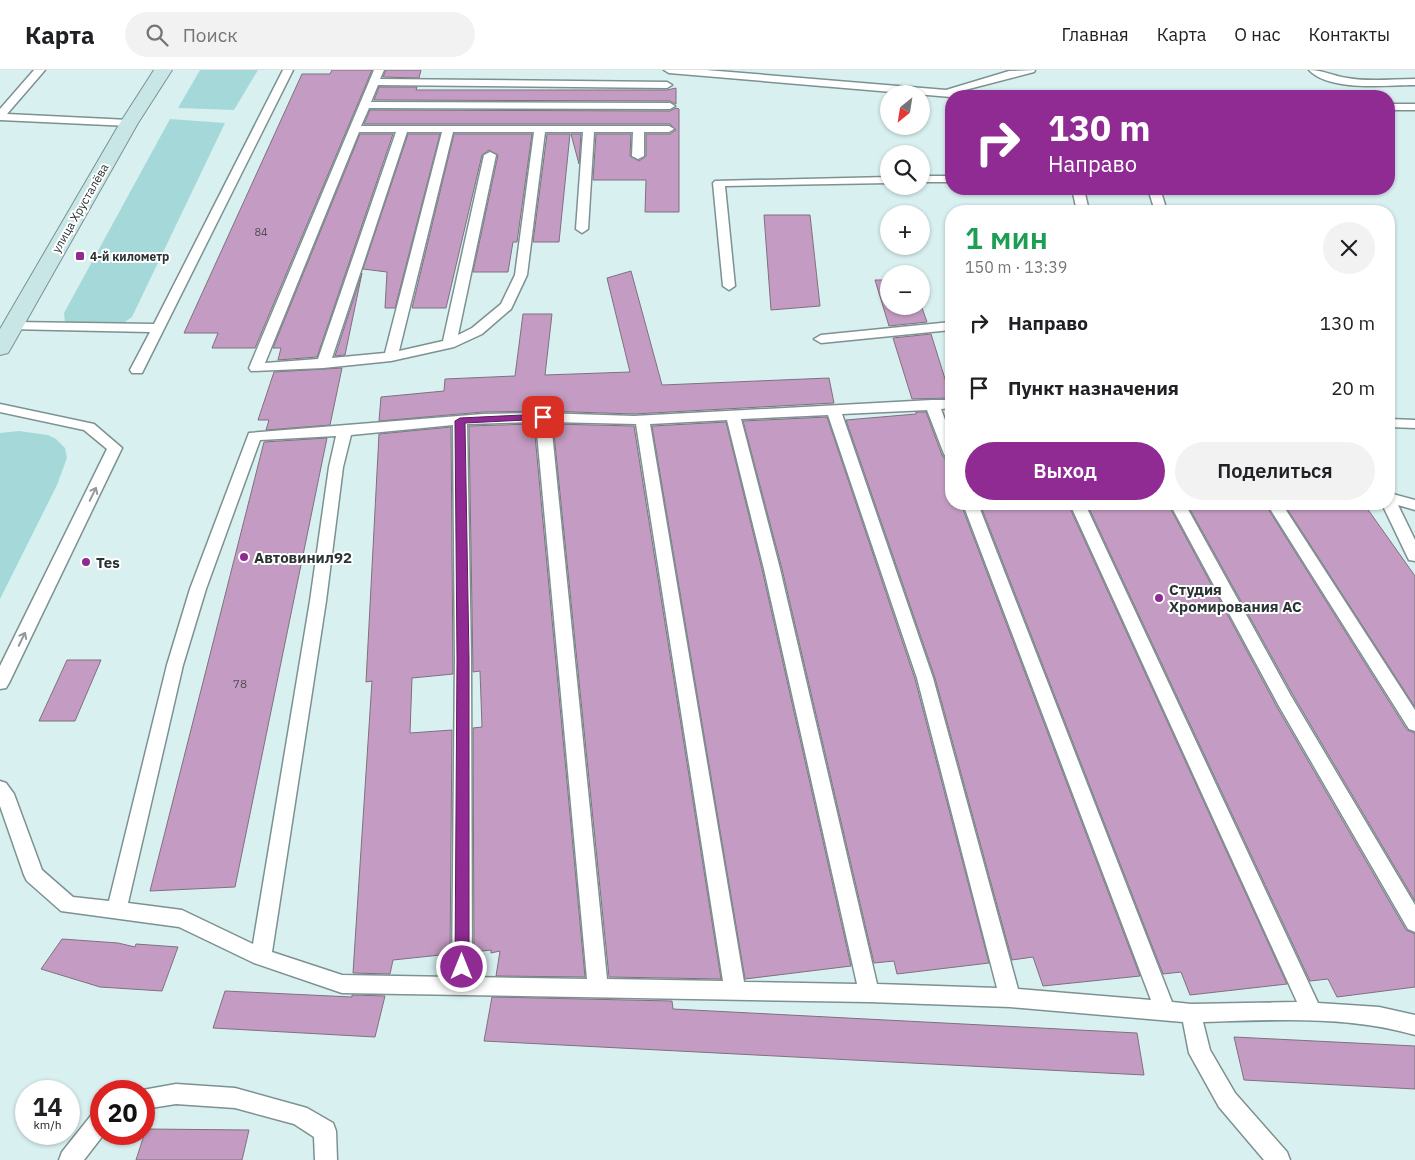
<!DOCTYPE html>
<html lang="ru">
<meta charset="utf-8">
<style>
:root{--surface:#fff;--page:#f2f2f2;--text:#202124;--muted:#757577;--line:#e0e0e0;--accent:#8f2b92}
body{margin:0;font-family:"IBM Plex Sans",sans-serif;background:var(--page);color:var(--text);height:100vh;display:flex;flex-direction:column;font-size:19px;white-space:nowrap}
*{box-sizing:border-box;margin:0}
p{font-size:16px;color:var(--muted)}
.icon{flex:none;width:28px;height:28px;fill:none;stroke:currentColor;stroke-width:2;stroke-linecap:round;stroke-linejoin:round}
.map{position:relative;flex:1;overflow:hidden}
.drawer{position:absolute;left:945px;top:135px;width:450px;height:305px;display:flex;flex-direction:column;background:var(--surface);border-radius:20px;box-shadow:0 1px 4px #0004}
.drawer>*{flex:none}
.hud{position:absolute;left:945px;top:20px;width:450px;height:105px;border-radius:20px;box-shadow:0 1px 4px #0004;background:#8f2b92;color:#fff;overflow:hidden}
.needle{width:32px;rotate:210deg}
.tools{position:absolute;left:880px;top:15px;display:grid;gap:10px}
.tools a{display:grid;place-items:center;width:50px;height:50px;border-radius:50%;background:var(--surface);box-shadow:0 1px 4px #0004;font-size:25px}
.speed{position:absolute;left:15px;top:1010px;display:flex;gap:10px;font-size:25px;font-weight:700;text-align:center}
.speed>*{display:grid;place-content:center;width:65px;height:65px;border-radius:50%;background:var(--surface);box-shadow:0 1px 4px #0004;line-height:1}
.speed small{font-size:12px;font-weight:400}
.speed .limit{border:8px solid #d22;background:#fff;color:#111}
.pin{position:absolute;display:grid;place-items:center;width:42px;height:42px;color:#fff;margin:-21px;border-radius:10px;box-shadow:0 2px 8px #0006}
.me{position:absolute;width:55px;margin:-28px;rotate:0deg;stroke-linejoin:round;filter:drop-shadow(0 0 4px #0008)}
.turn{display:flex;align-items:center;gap:18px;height:105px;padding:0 20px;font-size:22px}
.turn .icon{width:65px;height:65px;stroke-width:2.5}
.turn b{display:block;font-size:35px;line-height:42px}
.round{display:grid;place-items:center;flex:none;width:52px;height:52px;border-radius:26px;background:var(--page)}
.head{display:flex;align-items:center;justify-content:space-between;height:85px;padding:0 20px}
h1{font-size:30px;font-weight:600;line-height:38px;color:#1e9e55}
.cta{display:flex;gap:10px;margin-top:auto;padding:10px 20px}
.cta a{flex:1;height:58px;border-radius:30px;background:var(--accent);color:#fff;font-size:20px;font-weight:600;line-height:58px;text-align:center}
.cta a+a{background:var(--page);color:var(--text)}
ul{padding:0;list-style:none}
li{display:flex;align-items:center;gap:15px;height:65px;padding:0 20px}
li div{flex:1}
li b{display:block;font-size:19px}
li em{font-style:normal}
header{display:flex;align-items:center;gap:30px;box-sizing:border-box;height:70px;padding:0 25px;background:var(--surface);border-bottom:1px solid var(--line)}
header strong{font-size:24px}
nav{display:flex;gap:28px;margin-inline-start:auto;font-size:18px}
.search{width:350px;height:45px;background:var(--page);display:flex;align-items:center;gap:12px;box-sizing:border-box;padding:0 18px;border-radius:28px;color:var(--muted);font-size:19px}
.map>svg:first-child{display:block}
.green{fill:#a5d9d9}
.building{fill:#c49cc3;stroke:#7e717d}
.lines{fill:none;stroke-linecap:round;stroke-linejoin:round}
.service-casing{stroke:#7d9191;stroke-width:3}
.secondary-casing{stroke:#7d9191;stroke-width:2}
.service{fill:#fff;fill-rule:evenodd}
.secondary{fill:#c8e6e6;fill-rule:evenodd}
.oneway{stroke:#949999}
.route{fill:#8f2b92;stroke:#5d1c5f}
.poi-dot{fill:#8f2b92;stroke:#fff;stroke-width:2}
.labels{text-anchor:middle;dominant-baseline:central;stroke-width:4;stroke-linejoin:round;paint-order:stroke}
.far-number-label{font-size:11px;fill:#504d57}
.far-street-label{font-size:12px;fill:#2a3333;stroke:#fff}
.far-poi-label{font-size:12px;font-weight:bold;fill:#2a3333;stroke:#fff;text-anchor:start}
.number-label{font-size:12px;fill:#504d57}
.poi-label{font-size:15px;font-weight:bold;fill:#2a3333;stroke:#fff;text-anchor:start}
</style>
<header>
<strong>Карта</strong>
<div class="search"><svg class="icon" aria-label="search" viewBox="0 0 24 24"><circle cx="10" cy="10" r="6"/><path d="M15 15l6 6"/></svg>Поиск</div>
<nav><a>Главная</a><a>Карта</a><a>О нас</a><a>Контакты</a></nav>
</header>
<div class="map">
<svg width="1415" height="1090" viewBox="0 0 1415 1090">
<rect width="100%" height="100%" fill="#d9f0f0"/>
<g class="green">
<polygon points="200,0 258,0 234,40 178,38"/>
<polygon points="170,49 225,53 132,247 122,254 65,253 64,243"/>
<polygon points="19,361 48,365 56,369 65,378 67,388 57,415 0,529 0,363"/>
</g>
<g class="building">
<polygon points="332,0 372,0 255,278 212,278 218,263 184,263 302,4 330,4"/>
<polygon points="386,0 421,0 419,8 383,7"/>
<polygon points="379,17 417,17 416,20 667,20 676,18 676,34 670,31 374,30"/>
<polygon points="676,38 679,39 679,142 645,142 646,110 593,110 596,64 631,64 630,86 639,91 646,86 646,64 670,64 676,60 670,54 364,54 370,40 670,41"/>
<polygon points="360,64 393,64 317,287 278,290 281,278 273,278"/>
<polygon points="408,64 440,64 395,238 385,238 387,202 363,199"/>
<polygon points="454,64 532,64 517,172 513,172 508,202 473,202 498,85 489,80 482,85 446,238 412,238"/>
<polygon points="547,64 570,64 559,172 533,172"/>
<polygon points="571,64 581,64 579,94"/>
<polygon points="764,145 810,145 820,236 771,240"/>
<polygon points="631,201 662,315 829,308 834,333 634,344 543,341 483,342 379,351 381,327 444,321 445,309 515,306 523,244 552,244 545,305 630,302 607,208"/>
<polygon points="362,203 345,285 335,286"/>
<polygon points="875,210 889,210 889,236 921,235 927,252 889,256"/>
<polygon points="931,264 951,328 912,329 893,268"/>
<polygon points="342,298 330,355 266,360 269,350 258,350 274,302"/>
<polygon points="916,342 926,342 942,385 945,389 951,391 951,434 961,434 1140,906 1043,916 1033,887 1012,890 935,608 846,350 916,344"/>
<polygon points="827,347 915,609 989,893 897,904 894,891 874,893 782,499 743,351"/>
<polygon points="726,352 762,499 851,896 745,909 652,356"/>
<polygon points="534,354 585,907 496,906 500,881 491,883 491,880 474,882 473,658 482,657 480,601 473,602 469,356"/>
<polygon points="553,354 634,356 721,909 609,907"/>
<polygon points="451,357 453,604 412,608 410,663 452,660 450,884 393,890 390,904 353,903 372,611 366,612 379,364"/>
<polygon points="327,368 235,817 150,821 264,372"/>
<polygon points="980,434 1068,434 1287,914 1190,925 1181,902 1163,904"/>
<polygon points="1087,434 1168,434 1277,637 1406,860 1415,864 1415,917 1337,927 1328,909 1310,911"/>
<polygon points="1187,434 1265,434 1407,660 1415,663 1415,831 1293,625"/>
<polygon points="1284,434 1364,434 1415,506 1415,637"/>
<polygon points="67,590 101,590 75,651 39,651"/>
<polygon points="62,869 118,873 135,877 136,874 178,877 162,921 100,917 41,899"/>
<polygon points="225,921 352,927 352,925 385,926 375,967 213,958"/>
<polygon points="492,927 672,931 673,939 1137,963 1144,1005 484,971"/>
<polygon points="1234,967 1415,976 1415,1019 1244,1010"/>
<polygon points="146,1059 249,1060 242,1090 136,1090"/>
</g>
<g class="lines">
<g class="service-casing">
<g id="service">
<polygon points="34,0 45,0 7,44 129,50 134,53 129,56 0,50 0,39"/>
<polygon points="283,0 293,0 142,303 132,303 130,300 150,262 8,259 6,256 13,252 154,254"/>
<path d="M374 0H384L380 9 667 12 672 15 667 18 378 15 371 32 670 33 675 36 670 39 369 38 361 56H669L674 59 669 62H644V86L638 89 632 86 633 62H594L588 159 582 163 576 159 583 62H545L527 205 511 239 482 264 454 277 391 291 323 298 251 301 249 298ZM359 62H396L318 289 265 293ZM407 62H442L385 283 332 288ZM453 62H534L515 205 501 234 472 258 458 265 496 85 490 82 484 85 443 271 399 281Z"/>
<polygon points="664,0 706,0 946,20 1009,1 1035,0 1034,2 961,21 978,23 983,26 951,27 669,3"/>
<path d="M1309 0C1323 0 1333 6 1347 8 1369 12 1393 9 1415 9V15C1386 15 1330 22 1309 0Z"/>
<rect x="1389" y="34" width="26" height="6"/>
<rect x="921" y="106" width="30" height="6"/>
<polygon points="889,107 889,113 725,116 735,216 729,220 723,216 713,113 715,111"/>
<polygon points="1072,119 1084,119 1089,141 1077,141"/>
<polygon points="1148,119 1160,119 1167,141 1155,141"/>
<polygon points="951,252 951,260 821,273 814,269 821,265"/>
<path d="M932 330H951V338L941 339 951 366V389L946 387 944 384 927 340 842 344 933 608 1018 919 1151 930 963 434H978L1172 932 1191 934 1297 932 1070 434H1085L1318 933 1379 937 1415 945V965C1347 945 1273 950 1203 952L1210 980 1235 1023 1287 1082 1290 1090H1264L1219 1037 1189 983 1183 952 1010 937 869 932 342 923 254 893 179 857 61 841 27 811 24 805 0 736V711L6 713 14 724 42 800 73 827 109 831 167 595 190 519 249 363 483 344 543 343 634 346ZM828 345 917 608 997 918 877 914 780 499 741 349ZM727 350 764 499 857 914 744 912 650 354ZM536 352 587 909 472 907 471 589 467 354ZM551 352 636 354 723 911 607 909ZM453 355 455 589 452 907 342 905 272 882 326 531 343 397 351 365ZM336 366 329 397 310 531 253 874 182 840 128 833 183 595 206 519 260 370Z"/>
<polygon points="0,334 94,354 122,378 9,613 6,618 0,619 0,596 107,379 84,360 0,342"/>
<polygon points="1389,349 1415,350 1415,358 1389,357"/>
<polygon points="1389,423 1415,430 1415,440 1398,435 1415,470 1415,491 1409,490 1407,486 1382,434 1389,434"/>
<polygon points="1170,434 1185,434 1291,626 1415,835 1415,862 1408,859 1279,636"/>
<polygon points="1267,434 1282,434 1415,640 1415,661 1409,659"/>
<polygon points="176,1014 235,1018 307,1038 333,1053 336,1061 337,1090 315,1090 314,1067 294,1054 235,1038 176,1034 144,1039 144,1021 137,1021"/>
<polygon points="101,1039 101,1064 104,1064 84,1090 59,1090 62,1082 93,1043"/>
</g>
</g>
<g class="secondary-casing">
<polygon id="secondary" points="154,0 172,0 138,53 11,278 8,283 0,285 0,259 120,53"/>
</g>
<use href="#service" class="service"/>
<use href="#secondary" class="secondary"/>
</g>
<defs><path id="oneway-shaft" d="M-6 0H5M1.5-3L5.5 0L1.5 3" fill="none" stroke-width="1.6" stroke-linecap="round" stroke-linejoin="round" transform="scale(1.25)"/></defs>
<g class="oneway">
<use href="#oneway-shaft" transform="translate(93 424) rotate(-64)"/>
<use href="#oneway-shaft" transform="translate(22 569) rotate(-64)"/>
</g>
<polygon class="route" points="543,344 546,344 546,349 465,353 469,589 469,897 467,901 462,903 457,901 455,897 457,589 455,351 460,348"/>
<g class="poi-dot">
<rect x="75" y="181" width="10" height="10" rx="2.5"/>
<circle cx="244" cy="487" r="5"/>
<circle cx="86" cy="492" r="5"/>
<circle cx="1159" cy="528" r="5"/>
</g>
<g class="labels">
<g class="far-number-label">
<text x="261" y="162">84</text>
</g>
<g class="far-street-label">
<text transform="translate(80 138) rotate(-60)">улица Хрусталёва</text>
</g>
<g class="far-poi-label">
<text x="90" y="186">4-й километр</text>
</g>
<g class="number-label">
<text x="240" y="613">78</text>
</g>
<g class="poi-label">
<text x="254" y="487">Автовинил92</text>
<text x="96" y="492">Tes</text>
<text x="1169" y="519">Студия<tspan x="1169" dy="17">Хромирования АС</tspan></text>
</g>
</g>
</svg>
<div class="tools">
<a><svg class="needle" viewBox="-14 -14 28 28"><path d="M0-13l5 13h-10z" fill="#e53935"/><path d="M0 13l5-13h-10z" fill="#757577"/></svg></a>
<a><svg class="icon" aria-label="search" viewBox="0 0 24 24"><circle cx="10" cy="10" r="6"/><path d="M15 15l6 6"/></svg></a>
<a>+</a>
<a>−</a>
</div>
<div class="speed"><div>14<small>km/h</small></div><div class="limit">20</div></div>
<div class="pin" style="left:543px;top:347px;background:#d93025"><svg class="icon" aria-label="arrive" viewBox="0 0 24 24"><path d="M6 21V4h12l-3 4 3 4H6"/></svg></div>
<svg class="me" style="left:462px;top:897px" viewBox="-20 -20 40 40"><circle r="17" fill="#8f2b92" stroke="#fff" stroke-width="3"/><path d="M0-11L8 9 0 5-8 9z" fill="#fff"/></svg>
<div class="hud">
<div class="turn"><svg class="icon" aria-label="right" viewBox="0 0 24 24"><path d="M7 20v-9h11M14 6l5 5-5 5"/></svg><div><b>130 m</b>Направо</div></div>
</div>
<section class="drawer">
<div class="head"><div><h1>1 мин</h1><p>150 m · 13:39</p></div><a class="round"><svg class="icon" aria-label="close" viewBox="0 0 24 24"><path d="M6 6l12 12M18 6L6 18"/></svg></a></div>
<ul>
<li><svg class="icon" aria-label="right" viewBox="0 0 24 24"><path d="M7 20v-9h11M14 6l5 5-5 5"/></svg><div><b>Направо</b></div><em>130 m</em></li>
<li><svg class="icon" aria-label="arrive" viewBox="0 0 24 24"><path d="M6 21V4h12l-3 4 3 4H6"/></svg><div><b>Пункт назначения</b></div><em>20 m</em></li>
</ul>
<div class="cta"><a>Выход</a><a>Поделиться</a></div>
</section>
</div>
